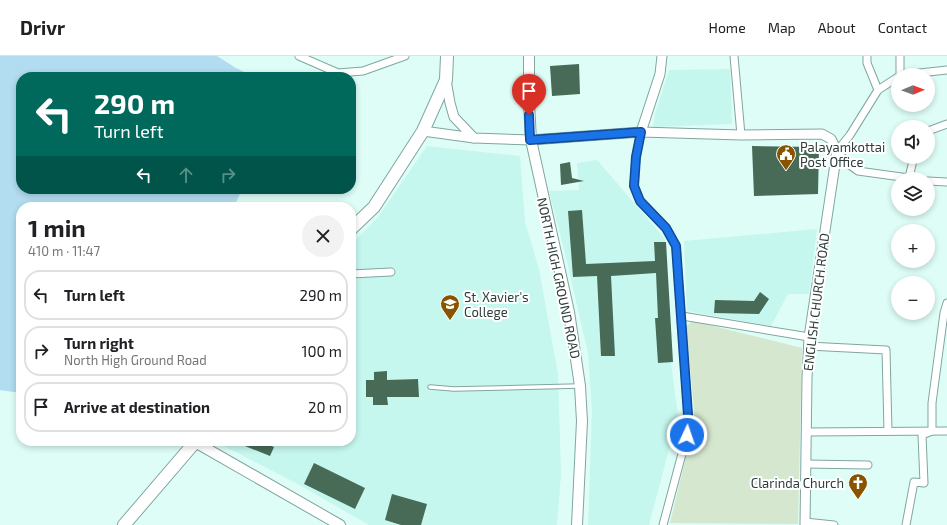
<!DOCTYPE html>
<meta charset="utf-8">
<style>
:root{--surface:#fff;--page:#f2f2f2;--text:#202124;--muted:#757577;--line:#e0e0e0}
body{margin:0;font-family:"Exo 2",sans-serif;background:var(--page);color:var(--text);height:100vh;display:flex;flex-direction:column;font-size:15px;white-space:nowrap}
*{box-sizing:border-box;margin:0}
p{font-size:13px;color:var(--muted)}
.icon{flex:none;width:22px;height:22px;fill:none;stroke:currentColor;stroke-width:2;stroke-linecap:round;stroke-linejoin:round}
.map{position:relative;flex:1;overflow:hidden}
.sheet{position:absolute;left:16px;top:146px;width:340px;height:244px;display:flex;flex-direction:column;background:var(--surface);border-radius:16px;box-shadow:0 2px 6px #0003}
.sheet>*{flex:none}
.banner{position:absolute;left:16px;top:16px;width:340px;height:122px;border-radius:16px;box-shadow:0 2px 6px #0003;background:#00695c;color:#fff;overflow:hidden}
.needle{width:26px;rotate:89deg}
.buttons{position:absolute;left:891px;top:12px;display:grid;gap:8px}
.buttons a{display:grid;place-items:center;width:44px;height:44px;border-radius:50%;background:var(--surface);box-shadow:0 2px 6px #0003;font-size:20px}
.pin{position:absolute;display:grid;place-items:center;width:34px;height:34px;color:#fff;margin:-41px -17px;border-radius:50% 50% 50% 0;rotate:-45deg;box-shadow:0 0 4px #0007}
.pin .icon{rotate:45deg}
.me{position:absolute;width:44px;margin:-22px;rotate:3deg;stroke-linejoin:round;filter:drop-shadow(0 0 3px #0008)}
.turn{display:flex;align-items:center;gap:14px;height:84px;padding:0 12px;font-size:18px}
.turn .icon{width:52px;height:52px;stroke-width:2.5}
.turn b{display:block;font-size:28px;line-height:34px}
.lanes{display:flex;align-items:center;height:38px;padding:0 12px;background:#0003;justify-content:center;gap:20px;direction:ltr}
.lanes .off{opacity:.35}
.round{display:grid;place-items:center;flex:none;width:42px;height:42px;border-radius:21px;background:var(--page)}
.headline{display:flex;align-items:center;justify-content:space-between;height:68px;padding:0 12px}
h1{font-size:24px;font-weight:700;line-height:30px}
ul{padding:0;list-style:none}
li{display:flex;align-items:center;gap:12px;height:50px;margin:0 8px 6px;padding:0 4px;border:2px solid var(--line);border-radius:16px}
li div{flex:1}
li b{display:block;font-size:15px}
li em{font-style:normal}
header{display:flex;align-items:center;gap:24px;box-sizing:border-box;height:56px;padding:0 20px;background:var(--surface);border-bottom:1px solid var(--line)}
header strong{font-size:19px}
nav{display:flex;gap:22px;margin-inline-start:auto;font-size:14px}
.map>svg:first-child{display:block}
.built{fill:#c5f7ee}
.green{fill:#d5e7cf}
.water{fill:#b2dcf0}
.building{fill:#476b57}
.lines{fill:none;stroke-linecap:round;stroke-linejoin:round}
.service-casing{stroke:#80a69f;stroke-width:5.5}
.minor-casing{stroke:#80a69f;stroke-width:9}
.tertiary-casing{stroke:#80a69f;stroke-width:11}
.secondary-casing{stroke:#80a69f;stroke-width:12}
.primary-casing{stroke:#80a69f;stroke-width:14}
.service{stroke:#fff;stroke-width:3.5}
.minor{stroke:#fff;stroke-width:7}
.tertiary{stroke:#fff;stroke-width:9}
.secondary{stroke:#fff;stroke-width:10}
.primary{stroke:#fff;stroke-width:12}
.route-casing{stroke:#114b97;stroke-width:10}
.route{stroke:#1a73e8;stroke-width:7}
.labels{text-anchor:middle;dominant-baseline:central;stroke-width:4;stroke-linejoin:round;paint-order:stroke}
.poi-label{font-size:13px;fill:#2d3d3a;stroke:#fff;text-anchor:start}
.street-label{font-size:13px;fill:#2d3d3a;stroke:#fff}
</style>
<header>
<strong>Drivr</strong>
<nav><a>Home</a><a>Map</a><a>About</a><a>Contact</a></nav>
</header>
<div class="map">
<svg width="947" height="469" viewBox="0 0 947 469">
<rect width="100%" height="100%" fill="#defdf7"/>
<g class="built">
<polygon points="730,13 732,68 653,71 655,58 669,14"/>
<polygon points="427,90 520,100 525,166 539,213 558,318 561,418 557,469 369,469 294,426 214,385 351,385 351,189 378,161"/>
<polygon points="597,104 665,183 671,307 678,359 649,469 588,469 592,355 588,297 565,197 549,135 579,134 577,107"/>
<polygon points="817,173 809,238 788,238 771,270 687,255 684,185"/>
</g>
<polygon class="green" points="693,265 802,292 798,468 670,467 695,363 686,270"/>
<polygon class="water" points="0,0 217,0 236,12 255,21 21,21 21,133 242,133 234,151 21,151 21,337 0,334"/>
<g class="building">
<polygon points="579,8 580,38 552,40 550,10"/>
<polygon points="752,90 819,91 818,138 754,140"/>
<polygon points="570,106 572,122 584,125 561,129 560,108"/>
<polygon points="582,154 586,208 655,205 654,186 666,186 673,306 658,307 655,262 658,262 656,217 611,220 615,300 601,300 597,220 573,221 568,155"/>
<polygon points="760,236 769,243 759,258 714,257 715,244 754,245"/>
<polygon points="387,315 387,324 418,323 419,341 387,341 388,349 373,349 373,341 366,341 366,324 374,324 374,316"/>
<polygon points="247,385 259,385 274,391 270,400 245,390"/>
<polygon points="314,407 365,432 355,453 304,428"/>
<polygon points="392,438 427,448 421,469 401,469 385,464"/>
</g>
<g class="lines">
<g class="service-casing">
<polyline id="service" points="430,331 454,333 579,330"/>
</g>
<g class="minor-casing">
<g id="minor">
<polyline points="299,0 338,17 363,15 405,0"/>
<polyline points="734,0 741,79"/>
<polyline points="867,0 867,7 878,34"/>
<polyline points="900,19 900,0"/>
<polyline points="901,19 947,14"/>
<polyline points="898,21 878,34 850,79 837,95 847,107 858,115 916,123"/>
<polyline points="928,75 947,68"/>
<polyline points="641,76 636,101 634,130 640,145 666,172 676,190 688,359 687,379 663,469"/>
<polyline points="909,121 914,101"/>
<polyline points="928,125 947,126"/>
<polyline points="351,218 391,216"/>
<polyline points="682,260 809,281"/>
<polyline points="808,290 886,294 888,375"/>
<polyline points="806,376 947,375"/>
<polyline points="806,408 868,409"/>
<polyline points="805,466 834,469"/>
<polyline points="906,469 914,426 924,427 922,379 932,375 932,347 944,257 947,247"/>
</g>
</g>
<g class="tertiary-casing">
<g id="tertiary">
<polyline points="446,24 450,47 454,61 474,82"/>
<polyline points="423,75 474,82 531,84 641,76 741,79 822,78 831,83 837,95 809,281 807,322 805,469"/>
<polyline points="641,76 660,18 662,0"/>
</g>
</g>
<g class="secondary-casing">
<g id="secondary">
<polyline points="529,0 529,47 531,84 569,256 580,330 582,365 577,469"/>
<polyline points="195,386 340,469"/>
</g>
</g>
<g class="primary-casing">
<g id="primary">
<polyline points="351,173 374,151 423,75 446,24 447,0"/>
<polyline points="124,469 196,385"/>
</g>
</g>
<use href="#service" class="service"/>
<use href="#minor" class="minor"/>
<use href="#tertiary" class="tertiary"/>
<use href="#secondary" class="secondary"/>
<use href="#primary" class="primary"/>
</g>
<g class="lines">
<g class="route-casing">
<polyline id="route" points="529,59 530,84 641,76 636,101 634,130 640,145 666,172 676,190 688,359 687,379"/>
</g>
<use href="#route" class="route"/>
</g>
<defs>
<g id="civic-pin" transform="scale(1)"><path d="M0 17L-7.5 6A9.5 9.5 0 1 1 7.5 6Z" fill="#885400" stroke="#fff"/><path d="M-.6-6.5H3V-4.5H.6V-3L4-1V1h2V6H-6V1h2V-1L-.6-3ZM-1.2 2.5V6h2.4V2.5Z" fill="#fff"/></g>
<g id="university-pin" transform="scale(1)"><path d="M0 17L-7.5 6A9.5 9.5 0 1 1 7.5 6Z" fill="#885400" stroke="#fff"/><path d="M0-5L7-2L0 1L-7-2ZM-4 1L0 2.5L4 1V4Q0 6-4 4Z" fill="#fff"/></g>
<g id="church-pin" transform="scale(1)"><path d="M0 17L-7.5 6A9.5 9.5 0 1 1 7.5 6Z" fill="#885400" stroke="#fff"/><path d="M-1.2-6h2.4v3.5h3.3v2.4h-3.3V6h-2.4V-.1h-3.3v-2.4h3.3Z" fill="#fff"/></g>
</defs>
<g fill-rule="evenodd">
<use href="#civic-pin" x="786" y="98"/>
<use href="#university-pin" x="450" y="248"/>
<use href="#church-pin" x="858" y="427"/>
</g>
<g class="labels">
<g class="poi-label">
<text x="800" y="91">Palayamkottai<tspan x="800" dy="15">Post Office</tspan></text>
<text x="464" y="241">St. Xavier's<tspan x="464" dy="15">College</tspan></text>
<text x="844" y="427" text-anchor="end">Clarinda Church</text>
</g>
<g class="street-label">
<text transform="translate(559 222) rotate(78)">NORTH HIGH GROUND ROAD</text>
<text transform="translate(816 246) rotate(-83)">ENGLISH CHURCH ROAD</text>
</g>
</g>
</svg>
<div class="buttons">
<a><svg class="needle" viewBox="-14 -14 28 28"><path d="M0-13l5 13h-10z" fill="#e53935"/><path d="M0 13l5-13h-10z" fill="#757577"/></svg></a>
<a><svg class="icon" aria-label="sound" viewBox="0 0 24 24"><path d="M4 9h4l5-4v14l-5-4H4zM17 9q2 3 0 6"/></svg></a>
<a><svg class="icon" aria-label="layers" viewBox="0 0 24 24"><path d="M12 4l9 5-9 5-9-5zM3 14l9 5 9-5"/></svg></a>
<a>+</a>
<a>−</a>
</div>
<div class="pin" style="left:529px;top:59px;background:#d93025"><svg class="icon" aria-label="arrive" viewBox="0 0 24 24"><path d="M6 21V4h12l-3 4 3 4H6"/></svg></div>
<svg class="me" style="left:687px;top:379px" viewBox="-20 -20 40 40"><circle r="17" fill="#1a73e8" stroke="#fff" stroke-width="3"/><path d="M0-11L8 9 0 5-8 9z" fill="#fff"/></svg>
<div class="banner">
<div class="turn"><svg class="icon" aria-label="left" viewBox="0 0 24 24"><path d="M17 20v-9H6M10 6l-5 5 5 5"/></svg><div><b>290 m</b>Turn left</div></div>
<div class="lanes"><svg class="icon" aria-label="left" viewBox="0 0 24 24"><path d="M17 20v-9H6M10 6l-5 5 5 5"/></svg><svg class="icon off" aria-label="ahead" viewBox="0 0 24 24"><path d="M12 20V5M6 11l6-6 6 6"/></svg><svg class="icon off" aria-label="right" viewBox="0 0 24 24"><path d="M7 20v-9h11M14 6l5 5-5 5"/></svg></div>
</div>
<section class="sheet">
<div class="headline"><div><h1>1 min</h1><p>410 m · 11:47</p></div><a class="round"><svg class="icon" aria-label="close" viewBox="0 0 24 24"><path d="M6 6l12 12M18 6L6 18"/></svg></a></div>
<ul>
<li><svg class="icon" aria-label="left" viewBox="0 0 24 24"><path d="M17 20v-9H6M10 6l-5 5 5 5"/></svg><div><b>Turn left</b></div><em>290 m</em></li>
<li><svg class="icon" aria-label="right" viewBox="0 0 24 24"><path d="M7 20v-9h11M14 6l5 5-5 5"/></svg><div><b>Turn right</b><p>North High Ground Road</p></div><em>100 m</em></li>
<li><svg class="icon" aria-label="arrive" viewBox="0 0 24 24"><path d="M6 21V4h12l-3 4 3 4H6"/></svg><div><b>Arrive at destination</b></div><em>20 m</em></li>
</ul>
</section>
</div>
